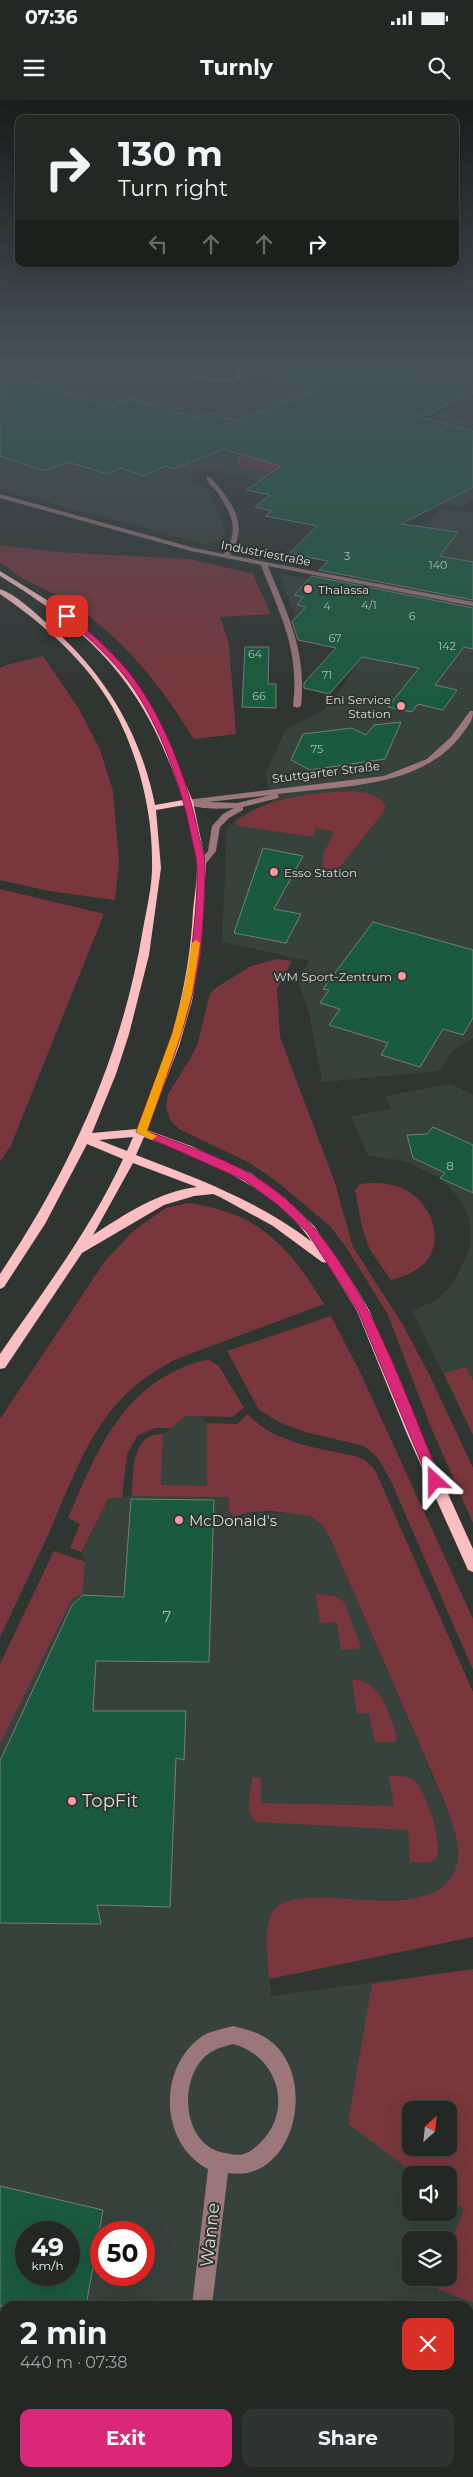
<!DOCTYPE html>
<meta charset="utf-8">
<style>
:root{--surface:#232825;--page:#2f3432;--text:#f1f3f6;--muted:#a3a6a7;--line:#404442;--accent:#db2777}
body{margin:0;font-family:Montserrat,sans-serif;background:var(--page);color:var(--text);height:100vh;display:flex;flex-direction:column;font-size:19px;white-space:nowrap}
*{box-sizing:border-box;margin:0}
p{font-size:16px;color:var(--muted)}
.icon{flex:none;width:28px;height:28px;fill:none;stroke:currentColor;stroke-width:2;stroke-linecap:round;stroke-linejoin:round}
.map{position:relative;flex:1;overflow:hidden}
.panel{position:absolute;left:0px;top:2201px;width:474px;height:176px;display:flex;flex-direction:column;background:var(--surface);border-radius:15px 15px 0 0;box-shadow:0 5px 20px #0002,0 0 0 1px var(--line)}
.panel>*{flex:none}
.guide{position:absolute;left:15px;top:15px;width:444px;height:152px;border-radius:10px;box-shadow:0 5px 20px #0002,0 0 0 1px var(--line);background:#232825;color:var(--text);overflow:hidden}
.needle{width:32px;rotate:27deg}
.fabs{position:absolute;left:402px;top:2001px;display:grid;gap:10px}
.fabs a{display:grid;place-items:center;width:55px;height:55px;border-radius:10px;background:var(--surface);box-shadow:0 5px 20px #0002,0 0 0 1px var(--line);font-size:25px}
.speed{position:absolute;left:15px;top:2121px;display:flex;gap:10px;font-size:25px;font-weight:700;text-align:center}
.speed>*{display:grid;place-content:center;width:65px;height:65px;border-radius:50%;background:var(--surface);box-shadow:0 5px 20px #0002,0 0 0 1px var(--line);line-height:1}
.speed small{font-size:12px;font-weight:400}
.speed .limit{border:8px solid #d22;background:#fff;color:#111}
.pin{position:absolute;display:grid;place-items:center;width:42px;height:42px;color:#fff;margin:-21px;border-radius:10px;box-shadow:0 2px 8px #0006}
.me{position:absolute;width:55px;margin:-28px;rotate:336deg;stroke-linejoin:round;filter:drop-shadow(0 0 4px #0008)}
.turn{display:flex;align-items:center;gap:18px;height:105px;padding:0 20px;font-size:22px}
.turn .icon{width:65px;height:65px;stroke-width:2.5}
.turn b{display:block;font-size:35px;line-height:42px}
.lanes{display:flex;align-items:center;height:48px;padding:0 20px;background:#0003;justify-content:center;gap:25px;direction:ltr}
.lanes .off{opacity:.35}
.round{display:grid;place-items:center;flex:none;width:52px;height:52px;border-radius:10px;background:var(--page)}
.overview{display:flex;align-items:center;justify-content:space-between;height:85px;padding:0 20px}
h1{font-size:30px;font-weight:700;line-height:38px}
.cta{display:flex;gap:10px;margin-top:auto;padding:10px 20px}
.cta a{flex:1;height:58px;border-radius:10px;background:var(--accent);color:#fff;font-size:20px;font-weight:700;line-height:58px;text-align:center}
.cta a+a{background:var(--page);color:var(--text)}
.status{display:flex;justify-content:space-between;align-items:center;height:35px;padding:0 25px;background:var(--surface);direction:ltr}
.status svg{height:14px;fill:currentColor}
header{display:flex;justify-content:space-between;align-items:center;height:65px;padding:0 20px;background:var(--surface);font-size:22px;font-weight:700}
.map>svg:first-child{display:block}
.built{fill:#37423d;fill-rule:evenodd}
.green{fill:#79373d;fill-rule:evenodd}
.building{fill:#1a5b3f;stroke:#787e7b;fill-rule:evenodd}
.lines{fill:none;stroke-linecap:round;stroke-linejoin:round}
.minor{fill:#9b7779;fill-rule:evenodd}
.major{fill:#fbbfc1;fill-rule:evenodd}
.route{fill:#db2777;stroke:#8e194d}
.slow{fill:#f59e0b}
.poi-dot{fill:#f49aa0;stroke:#2f3531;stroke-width:2}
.labels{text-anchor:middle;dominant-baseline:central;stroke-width:4;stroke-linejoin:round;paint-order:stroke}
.far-number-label{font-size:11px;fill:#a9bcb3}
.far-street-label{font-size:12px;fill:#d9dcda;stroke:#2f3531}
.far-poi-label{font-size:12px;fill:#d9dcda;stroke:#2f3531;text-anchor:start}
.number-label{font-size:12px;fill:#a9bcb3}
.poi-label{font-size:15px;fill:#d9dcda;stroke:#2f3531;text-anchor:start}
.near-number-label{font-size:15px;fill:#a9bcb3}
.near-poi-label{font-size:18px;fill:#d9dcda;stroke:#2f3531;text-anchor:start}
.near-street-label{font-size:18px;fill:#d9dcda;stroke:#2f3531}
</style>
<div class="status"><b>07:36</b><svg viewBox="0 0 49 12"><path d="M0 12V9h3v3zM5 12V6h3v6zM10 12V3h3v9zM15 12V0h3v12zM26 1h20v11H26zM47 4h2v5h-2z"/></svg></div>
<header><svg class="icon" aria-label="menu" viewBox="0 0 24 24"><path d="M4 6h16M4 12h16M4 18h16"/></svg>Turnly<svg class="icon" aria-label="search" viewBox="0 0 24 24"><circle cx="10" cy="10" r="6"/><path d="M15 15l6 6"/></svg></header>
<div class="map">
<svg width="473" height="2377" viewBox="0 0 473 2377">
<rect width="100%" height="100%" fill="#2f3531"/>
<g class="built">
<polygon points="0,266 132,266 242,290 274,277 352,293 360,292 473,321 473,399 462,407 431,403 421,412 225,374 224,371 205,370 197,372 190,378 208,388 225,431 222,439 205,444 26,397 0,389"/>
<path d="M440 408 473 413V938L453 950 439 971 322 982 309 913 298 881 309 861 222 842 227 728 242 715 272 701 265 674 286 629 324 610 344 585 373 537 297 521 279 473 371 493ZM354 691 364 692 335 732 317 728 313 737 241 725 236 722 244 715 268 704 312 695Z"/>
<polygon points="451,984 473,995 473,1335 412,1210 436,1201 453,1184 470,1148 470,1120 461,1101 440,1078 404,1061 368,1056 351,1016 391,1009 385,996"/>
<path d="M186 1316 202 1317 207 1323V1386L230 1397 229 1411 240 1417 251 1412 287 1413 311 1416 322 1425 331 1440 456 1731 459 1750 457 1767 449 1781 433 1794 419 1799 375 1800 269 1820 267 1845 271 1896 473 1869V2377H0V1564L54 1451 85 1461 81 1452 110 1397 122 1398 161 1385 163 1334ZM411 2010H449V2048H411ZM411 2075H449V2112H411ZM26 2132H69V2175H26ZM101 2132H144V2175H101ZM411 2140H449V2178H411ZM5 2206H469V2372H5Z"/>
</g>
<g class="green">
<polygon points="240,352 294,369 306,380 243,368 237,363"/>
<path d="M0 445 59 452 188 459 252 473 271 514 220 517 229 544 236 634 194 639C163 589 132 549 85 513 66 499 46 490 25 480 16 475 9 468 0 463Z"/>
<polygon points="43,556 79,609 100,650 113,691 119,762 115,800 49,791 0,780 0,568 6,565"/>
<path d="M354 691C367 693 377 694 385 705V710L329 781 323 774V755L334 732 317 728 313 737 239 726 235 722C267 696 314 693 354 691Z"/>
<polygon points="0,789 104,814 11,1045 0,1062"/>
<polygon points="277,859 292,861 277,889 280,937 334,1080 353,1147 403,1225 430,1276 473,1368 473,1423 430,1325 388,1215 348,1150 330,1126 275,1080 248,1062 179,1029 170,1020 166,1007 168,994 190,959 198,943 209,896 214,889 251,866"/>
<path d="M370 1083C382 1083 393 1084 404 1089 433 1103 448 1146 419 1168 411 1174 401 1177 391 1180L370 1150 362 1127 355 1090 360 1084Z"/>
<path d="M188 1103C258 1112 289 1146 324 1204L179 1258C101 1296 84 1352 52 1426 35 1463 18 1500 0 1537V1319L105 1161 132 1132 154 1116 166 1108Z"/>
<polygon points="331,1216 360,1272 473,1519 473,1570 390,1379 377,1357 364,1346 305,1332 279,1322 259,1310 227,1251"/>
<path d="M209 1260 219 1266 244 1308 232 1317 186 1316 171 1328H155L137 1336 127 1354 122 1398H109L81 1452 70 1448 80 1424 68 1418C92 1363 115 1301 173 1272 185 1266 196 1261 209 1260Z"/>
<polygon points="466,1267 473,1281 473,1335 444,1273"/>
<path d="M248 1314C273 1343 319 1348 355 1356L365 1360 375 1370 473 1592V1837L269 1879C268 1862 262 1822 275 1809 302 1781 399 1818 441 1788 471 1765 455 1730 444 1701L331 1440 322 1425 311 1416 272 1411 251 1412 234 1417 229 1411V1397L132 1396C133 1373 131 1332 163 1334L161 1385 207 1386V1323L237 1324Z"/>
<polygon points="54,1451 85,1462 82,1494 72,1499 0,1644 0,1564"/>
<polygon points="316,1494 335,1496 344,1502 361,1547 358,1549 341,1550 337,1522 320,1523"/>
<path d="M352 1579C382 1582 388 1612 397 1636L395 1642H375L369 1613 357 1614Z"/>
<path d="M389 1676C398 1676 408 1675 415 1681 425 1689 445 1748 436 1758 430 1765 419 1762 410 1762L408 1730 258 1722C243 1716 251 1691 252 1677L261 1678V1703L394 1706Z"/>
<path d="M473 1869V2203L433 2187 437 2178H449V2148L464 2109 449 2098V2075H417L348 2024 372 1884ZM411 2010H449V2048H411Z"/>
</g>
<g class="building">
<polygon points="267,266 408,266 465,279 461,281 473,284 473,293 420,317 473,331 473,387 401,424 458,432 440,456 473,462 473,500 319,470 328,461 289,454 317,426 265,416 272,411 255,407 270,395 246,390 281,366 223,349 174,369 166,366 143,376 121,368 107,374 68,362 44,371 0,356 0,272 112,306 131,299 197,318 210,313 237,321 320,288 266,274"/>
<polygon points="312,476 473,508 473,549 464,547 435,585 457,590 443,610 418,604 412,612 388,607 419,568 362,557 329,594 304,588 304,583 336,548 298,540 292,521 306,507 297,505 303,497 294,495"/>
<polygon points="245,547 269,547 268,584 276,584 276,608 242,607"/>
<polygon points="401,622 385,659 310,670 291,660 303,634 352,628 366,635 374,625"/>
<polygon points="263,748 303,756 274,809 301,814 286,843 234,833"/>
<polygon points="373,822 473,850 473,918 463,935 443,929 420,967 381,955 388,943 329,925 340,909 320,903 329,890 323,889"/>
<polygon points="433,1027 473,1045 473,1093 440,1078 445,1073 413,1058 407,1035 427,1034"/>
<polygon points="131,1399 214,1400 209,1562 96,1561 93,1611 186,1611 184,1660 176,1658 170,1807 97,1805 101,1824 0,1823 0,1661 72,1505 83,1495 124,1497"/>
<path d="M0 2086 103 2110 86 2206H0ZM26 2132H69V2175H26Z"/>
</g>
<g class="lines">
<g class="minor">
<path d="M145 266H155L218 279 238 277 235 266H240L244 278C226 287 163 274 145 266Z"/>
<polygon points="432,266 442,266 473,273 473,277"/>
<path d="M206 377H210C232 401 250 425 230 455L473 502V506L268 466C288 516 307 551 301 606L297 608 293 606C300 550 280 515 261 465L191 451 0 398V394L194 448 224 454C240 430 232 414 217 392 213 387 207 382 206 377Z"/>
<path d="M470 611H473C473 621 468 626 462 634 422 689 338 686 277 694L279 696 278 698 243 707V710L229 718 220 727 216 751 204 766 196 764 208 751 212 726 223 714 234 708C220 709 195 710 185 702L186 700 384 676 427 659 451 637ZM271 695 237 703 208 702Z"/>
<path d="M233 1926C246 1929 258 1932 269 1940 319 1976 295 2084 228 2073L212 2206H192L208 2069C160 2044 157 1969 201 1937 209 1931 223 1929 233 1926ZM233 1944C276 1955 294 2007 262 2041 257 2046 251 2052 244 2054 238 2056 231 2054 225 2053 210 2051 197 2039 192 2024 183 2000 189 1962 215 1950 220 1947 227 1946 233 1944Z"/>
<rect x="168" y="2372" width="22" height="5"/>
</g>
<path class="major" d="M0 471 63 510 111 553 131 577 150 606 166 636 193 702 206 764 200 856 192 901 179 946 147 1030 191 1046 252 1074 286 1099 314 1126 355 1186 369 1210 421 1334 473 1449V1472L468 1470 407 1334 357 1211 327 1163 322 1162 273 1126 220 1097 213 1094 194 1096 164 1105 82 1153 5 1268 0 1269V1254C43 1191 91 1129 123 1059L87 1044 45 1124 4 1187 0 1189V1174C71 1068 122 956 143 829 147 807 153 783 152 760 152 709 138 654 113 608 87 562 44 524 0 494V489C16 495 31 509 43 520 102 569 140 630 155 705L183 700C147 589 99 536 0 476ZM185 705C191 726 197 747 197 769 197 783 194 797 193 811 189 890 168 957 137 1029L92 1033 116 974 129 934 149 855 161 768 156 710ZM133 1037 127 1051 99 1040ZM144 1037C205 1060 274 1086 312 1142 256 1100 201 1080 136 1055ZM133 1063 197 1087C159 1091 124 1115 93 1135Z"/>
</g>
<linearGradient id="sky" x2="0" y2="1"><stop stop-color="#1a1d1b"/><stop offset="0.44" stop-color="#47515a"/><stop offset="1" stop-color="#47515a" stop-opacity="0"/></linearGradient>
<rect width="473" height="599" fill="url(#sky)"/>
<path class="route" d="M65 515H70C90 532 110 550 127 570 163 614 188 681 199 736 201 745 205 756 205 765 205 795 203 827 200 856 191 917 167 974 147 1031 182 1044 219 1056 252 1075 353 1133 398 1278 441 1381L440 1385H430L429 1381 358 1211 307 1132 278 1105 244 1080 136 1032C157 975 183 916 191 855 194 827 198 794 197 765 196 755 193 745 191 735 181 683 156 614 122 573 105 552 85 535 65 517Z"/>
<polygon class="slow" points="196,840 200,843 192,894 181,934 147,1031 157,1036 152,1040 136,1032 172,934 183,894 192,843"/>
<g class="poi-dot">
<circle cx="308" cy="489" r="5"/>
<circle cx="401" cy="606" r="5"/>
<circle cx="274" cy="772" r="5"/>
<circle cx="402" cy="876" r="5"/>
<circle cx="179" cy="1420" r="5"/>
<circle cx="72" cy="1701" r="5"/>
</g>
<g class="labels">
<g class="far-number-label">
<text x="347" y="456">3</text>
<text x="438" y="465">140</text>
<text x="369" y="505">4/1</text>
<text x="327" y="506">4</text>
<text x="412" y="516">6</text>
<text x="335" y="538">67</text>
<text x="447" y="546">142</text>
<text x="255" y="554">64</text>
<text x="327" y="575">71</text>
<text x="259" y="596">66</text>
<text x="317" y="649">75</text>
</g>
<g class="far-street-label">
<text transform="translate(266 453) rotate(11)">Industriestraße</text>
<text transform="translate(326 672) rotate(-7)">Stuttgarter Straße</text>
</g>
<g class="far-poi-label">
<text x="318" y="489">Thalassa</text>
<text x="391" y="599" text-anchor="end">Eni Service<tspan x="391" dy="14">Station</tspan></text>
<text x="284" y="772">Esso Station</text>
<text x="392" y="876" text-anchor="end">WM Sport-Zentrum</text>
</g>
<g class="number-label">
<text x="450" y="1065">8</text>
</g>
<g class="poi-label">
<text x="189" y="1420">McDonald's</text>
</g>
<g class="near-number-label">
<text x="167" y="1516">7</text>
</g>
<g class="near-poi-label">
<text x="82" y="1701">TopFit</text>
</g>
<g class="near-street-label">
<text transform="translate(210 2135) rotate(-84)">Wanne</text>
</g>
</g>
</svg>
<div class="fabs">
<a><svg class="needle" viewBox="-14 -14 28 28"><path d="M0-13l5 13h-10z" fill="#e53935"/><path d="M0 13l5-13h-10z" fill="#a3a6a7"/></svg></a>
<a><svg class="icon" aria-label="sound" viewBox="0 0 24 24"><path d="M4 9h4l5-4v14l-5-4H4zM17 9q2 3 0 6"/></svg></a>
<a><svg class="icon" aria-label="layers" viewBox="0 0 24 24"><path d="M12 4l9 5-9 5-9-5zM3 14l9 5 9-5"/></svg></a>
</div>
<div class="speed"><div>49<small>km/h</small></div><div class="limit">50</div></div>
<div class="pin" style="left:67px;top:516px;background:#d93025"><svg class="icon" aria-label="arrive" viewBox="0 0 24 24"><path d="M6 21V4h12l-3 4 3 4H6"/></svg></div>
<svg class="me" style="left:435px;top:1381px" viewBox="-20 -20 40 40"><path d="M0-17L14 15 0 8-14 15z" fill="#db2777" stroke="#fff" stroke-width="4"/></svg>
<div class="guide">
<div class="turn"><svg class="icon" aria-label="right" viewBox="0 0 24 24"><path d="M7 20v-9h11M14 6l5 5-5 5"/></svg><div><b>130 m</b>Turn right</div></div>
<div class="lanes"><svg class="icon off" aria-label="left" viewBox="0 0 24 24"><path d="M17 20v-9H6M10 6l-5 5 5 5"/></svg><svg class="icon off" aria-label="ahead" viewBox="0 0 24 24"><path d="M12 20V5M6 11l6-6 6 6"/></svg><svg class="icon off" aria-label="ahead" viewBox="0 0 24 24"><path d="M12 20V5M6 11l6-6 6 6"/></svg><svg class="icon" aria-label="right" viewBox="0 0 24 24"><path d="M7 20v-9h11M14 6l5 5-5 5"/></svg></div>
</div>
<section class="panel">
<div class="overview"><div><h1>2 min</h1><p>440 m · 07:38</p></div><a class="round" style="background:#d93025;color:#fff"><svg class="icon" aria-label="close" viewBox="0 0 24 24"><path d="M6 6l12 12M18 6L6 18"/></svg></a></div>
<div class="cta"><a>Exit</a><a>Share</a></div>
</section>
</div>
